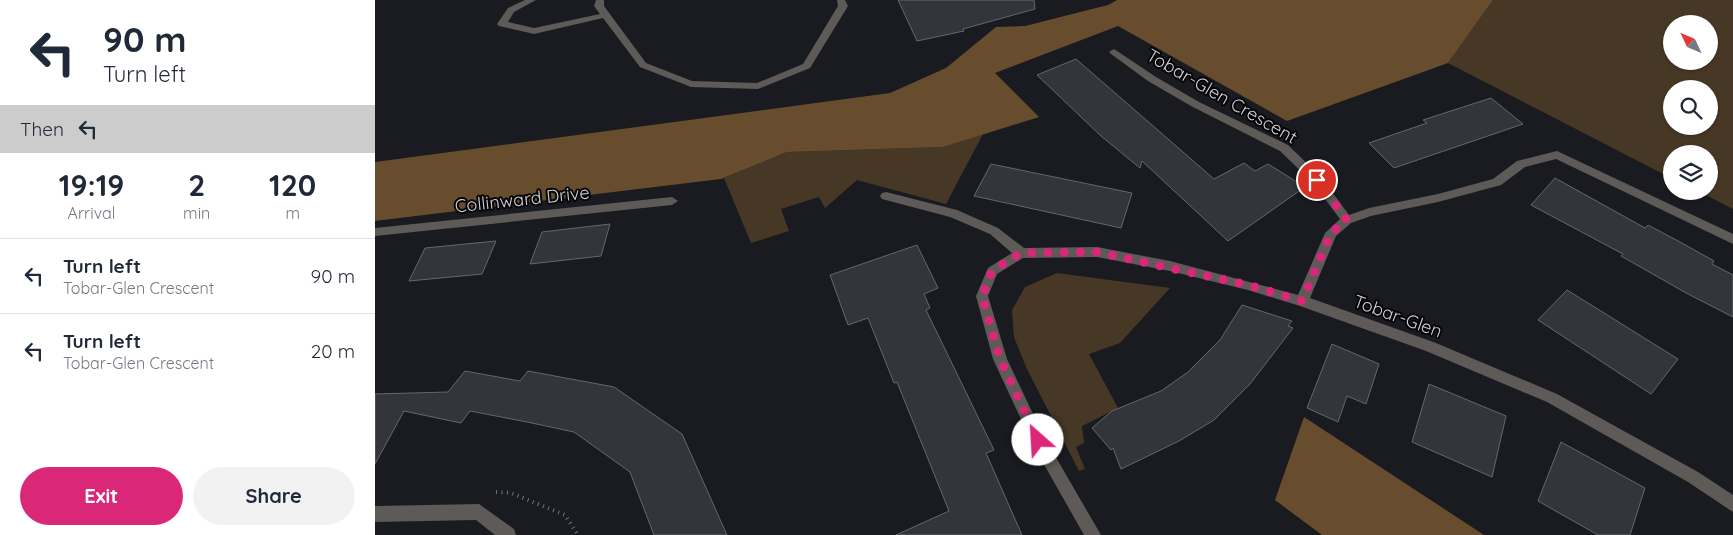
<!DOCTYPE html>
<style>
:root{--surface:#fff;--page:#f2f2f3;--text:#1f2937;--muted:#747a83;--line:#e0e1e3;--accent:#db2777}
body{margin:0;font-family:Quicksand,sans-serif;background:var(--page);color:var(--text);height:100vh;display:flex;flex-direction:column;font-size:19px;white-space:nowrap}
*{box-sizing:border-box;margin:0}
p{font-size:16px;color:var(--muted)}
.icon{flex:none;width:28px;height:28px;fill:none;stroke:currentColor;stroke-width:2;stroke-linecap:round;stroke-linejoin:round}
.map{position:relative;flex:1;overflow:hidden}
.details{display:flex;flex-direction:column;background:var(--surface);width:375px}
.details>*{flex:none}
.hud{background:#fff;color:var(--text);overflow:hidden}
.needle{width:32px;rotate:314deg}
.fabs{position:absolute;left:1288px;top:15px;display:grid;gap:10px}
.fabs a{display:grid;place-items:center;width:55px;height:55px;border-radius:50%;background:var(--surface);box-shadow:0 1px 4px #0004;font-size:25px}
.pin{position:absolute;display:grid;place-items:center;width:42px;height:42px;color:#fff;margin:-21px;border:2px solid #fff;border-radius:50%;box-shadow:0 1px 5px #0007}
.me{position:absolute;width:55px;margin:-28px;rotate:334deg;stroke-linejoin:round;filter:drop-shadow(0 0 4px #0008)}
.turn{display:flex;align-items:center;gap:18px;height:105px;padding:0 20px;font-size:22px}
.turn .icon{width:65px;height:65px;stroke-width:2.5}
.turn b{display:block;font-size:35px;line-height:42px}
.then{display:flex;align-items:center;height:48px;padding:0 20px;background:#0003;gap:10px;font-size:19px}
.eta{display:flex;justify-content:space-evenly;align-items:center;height:85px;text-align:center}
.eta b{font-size:30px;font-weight:800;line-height:35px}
.button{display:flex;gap:10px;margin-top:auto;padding:10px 20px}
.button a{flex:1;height:58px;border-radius:30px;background:var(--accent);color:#fff;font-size:20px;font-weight:800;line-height:58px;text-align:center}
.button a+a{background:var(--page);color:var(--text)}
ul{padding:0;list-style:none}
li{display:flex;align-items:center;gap:15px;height:75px;padding:0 20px;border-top:1px solid var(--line)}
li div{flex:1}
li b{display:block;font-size:19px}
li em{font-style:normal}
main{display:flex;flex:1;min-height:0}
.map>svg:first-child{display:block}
.green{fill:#473826;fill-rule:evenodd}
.forest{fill:#674d2d}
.building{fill:#33353b;stroke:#64676e}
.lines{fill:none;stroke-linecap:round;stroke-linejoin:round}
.path{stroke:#73757a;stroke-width:4;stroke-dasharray:1 4.5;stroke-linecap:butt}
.lane{fill:#5d5a57;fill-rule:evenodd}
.street{fill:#5d5a57;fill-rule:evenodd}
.route{stroke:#db2777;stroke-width:9;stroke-dasharray:0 16.2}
.labels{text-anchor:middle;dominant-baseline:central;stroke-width:4;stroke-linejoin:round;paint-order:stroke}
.street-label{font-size:18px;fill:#d2d3d8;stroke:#060608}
</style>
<main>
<section class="details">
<div class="hud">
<div class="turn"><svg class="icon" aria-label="left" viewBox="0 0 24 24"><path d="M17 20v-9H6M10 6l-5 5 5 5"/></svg><div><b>90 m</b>Turn left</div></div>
<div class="then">Then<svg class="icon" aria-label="left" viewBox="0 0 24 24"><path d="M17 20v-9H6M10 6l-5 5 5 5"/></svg></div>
</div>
<div class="eta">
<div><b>19:19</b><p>Arrival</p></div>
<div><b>2</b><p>min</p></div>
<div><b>120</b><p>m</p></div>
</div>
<ul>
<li><svg class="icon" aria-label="left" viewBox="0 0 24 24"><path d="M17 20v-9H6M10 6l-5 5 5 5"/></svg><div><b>Turn left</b><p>Tobar-Glen Crescent</p></div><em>90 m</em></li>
<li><svg class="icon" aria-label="left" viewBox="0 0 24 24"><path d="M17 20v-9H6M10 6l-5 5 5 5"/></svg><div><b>Turn left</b><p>Tobar-Glen Crescent</p></div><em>20 m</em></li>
</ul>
<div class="button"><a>Exit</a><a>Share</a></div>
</section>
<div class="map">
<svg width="1358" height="535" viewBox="0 0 1358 535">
<rect width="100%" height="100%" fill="#191b21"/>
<g class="green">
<path d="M1118 0H1358V209L1323 191H1334V154H1296V178L1073 63ZM1296 24H1334V61H1296ZM1296 89H1334V126H1296Z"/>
<polygon points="608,134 571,204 482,180 450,208 444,197 406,209 414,231 376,243 349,178 412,152 568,147"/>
<polygon points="682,273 795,288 745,343 714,354 743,408 707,426 709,443 701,447 710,469 704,471 651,367 639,337 637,310 650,287"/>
</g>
<g class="forest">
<polygon points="742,0 1118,0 1073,63 912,121 743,26 620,73 664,117 568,147 412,152 346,179 0,221 0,162 515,93 571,68 621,27 650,26 733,5"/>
<polygon points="929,417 1109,535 947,535 900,500"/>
</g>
<g class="building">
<polygon points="523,0 659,0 660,9 588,29 589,31 542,41"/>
<polygon points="701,59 839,179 869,163 880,171 893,164 930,187 853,241 767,161 765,168 726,136 662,75"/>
<polygon points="1116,98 1148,124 1019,168 994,143 1052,123 1048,120"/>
<polygon points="616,164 757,193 746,228 599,196"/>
<polygon points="1180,178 1270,228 1273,225 1305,242 1339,261 1337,264 1358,275 1358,317 1313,294 1246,256 1248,254 1156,205"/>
<polygon points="235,224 226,256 155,264 167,232"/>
<polygon points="121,241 107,274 34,281 50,248"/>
<polygon points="542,245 563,288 549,294 555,308 551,310 619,450 611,453 647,535 521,535 574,511 522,382 519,383 493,318 473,325 455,275"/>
<polygon points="1192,290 1303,359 1276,394 1163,320"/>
<polygon points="867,305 917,321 913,326 918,328 875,384 839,420 804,441 746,469 738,448 736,450 717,428 737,411 786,391 813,372 845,340"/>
<polygon points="957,344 1004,364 991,404 972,396 963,422 932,408"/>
<polygon points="90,371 145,381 153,371 239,387 307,434 352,535 279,535 255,472 199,432 152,422 95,411 86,423 29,411 0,464 0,394 73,392"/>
<polygon points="1054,384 1131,416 1117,477 1037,442"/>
<polygon points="1186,442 1270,488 1255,535 1223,535 1163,501"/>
</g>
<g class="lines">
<polyline class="path" points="121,492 136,493 190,515 203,535"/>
<polygon class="lane" points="150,0 161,0 139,12 133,22 159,28 225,14 219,6 221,0 229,0 229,6 271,63 317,81 382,83 428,64 463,6 462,0 470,0 473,6 435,68 383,89 316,87 265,67 228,18 159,34 124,26 122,24 133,8"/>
<g class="street">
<polygon points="739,49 781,77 824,102 913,145 946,177 974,215 994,208 1063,194 1118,179 1142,161 1182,151 1358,234 1358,244 1181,159 1150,167 1126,185 1063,202 996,216 976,223 961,236 935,298 1061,343 1182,394 1323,472 1358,495 1358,512 1313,482 1172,402 1051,351 925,306 873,290 795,271 722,257 648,258 622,274 613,296 632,359 668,435 726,535 709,535 658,445 618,359 601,296 613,268 637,253 615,234 575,217 507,199 505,196 507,193 511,192 582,210 623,228 649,248 722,247 795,261 923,295 950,233 965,219 938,183 905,151 816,106 773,81 736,54 734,52"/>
<polygon points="297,197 303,201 297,205 0,236 0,228"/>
<polygon points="104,504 139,529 141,535 120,535 101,520 0,522 0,506"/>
</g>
</g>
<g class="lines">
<polyline class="route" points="663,440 625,359 607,296 617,271 646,253 722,252 873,285 927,301 956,233 972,220 942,180"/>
</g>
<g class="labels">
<g class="street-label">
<text transform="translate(847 96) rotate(30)">Tobar-Glen Crescent</text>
<text transform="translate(147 199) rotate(-6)">Collinward Drive</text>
<text transform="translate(1023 316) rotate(20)">Tobar-Glen</text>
</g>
</g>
</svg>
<div class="fabs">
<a><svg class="needle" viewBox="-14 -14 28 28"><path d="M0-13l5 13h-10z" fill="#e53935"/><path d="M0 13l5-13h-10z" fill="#747a83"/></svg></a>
<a><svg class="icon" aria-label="search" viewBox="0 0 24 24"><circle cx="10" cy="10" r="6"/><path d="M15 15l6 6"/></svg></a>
<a><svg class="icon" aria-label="layers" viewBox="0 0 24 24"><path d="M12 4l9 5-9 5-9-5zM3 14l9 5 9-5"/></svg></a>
</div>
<div class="pin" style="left:942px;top:180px;background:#d93025"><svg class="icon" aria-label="arrive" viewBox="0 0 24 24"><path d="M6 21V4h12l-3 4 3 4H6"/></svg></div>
<svg class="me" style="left:663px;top:440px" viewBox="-20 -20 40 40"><circle r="19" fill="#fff"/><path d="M0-13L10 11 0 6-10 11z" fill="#db2777"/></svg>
</div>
</main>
